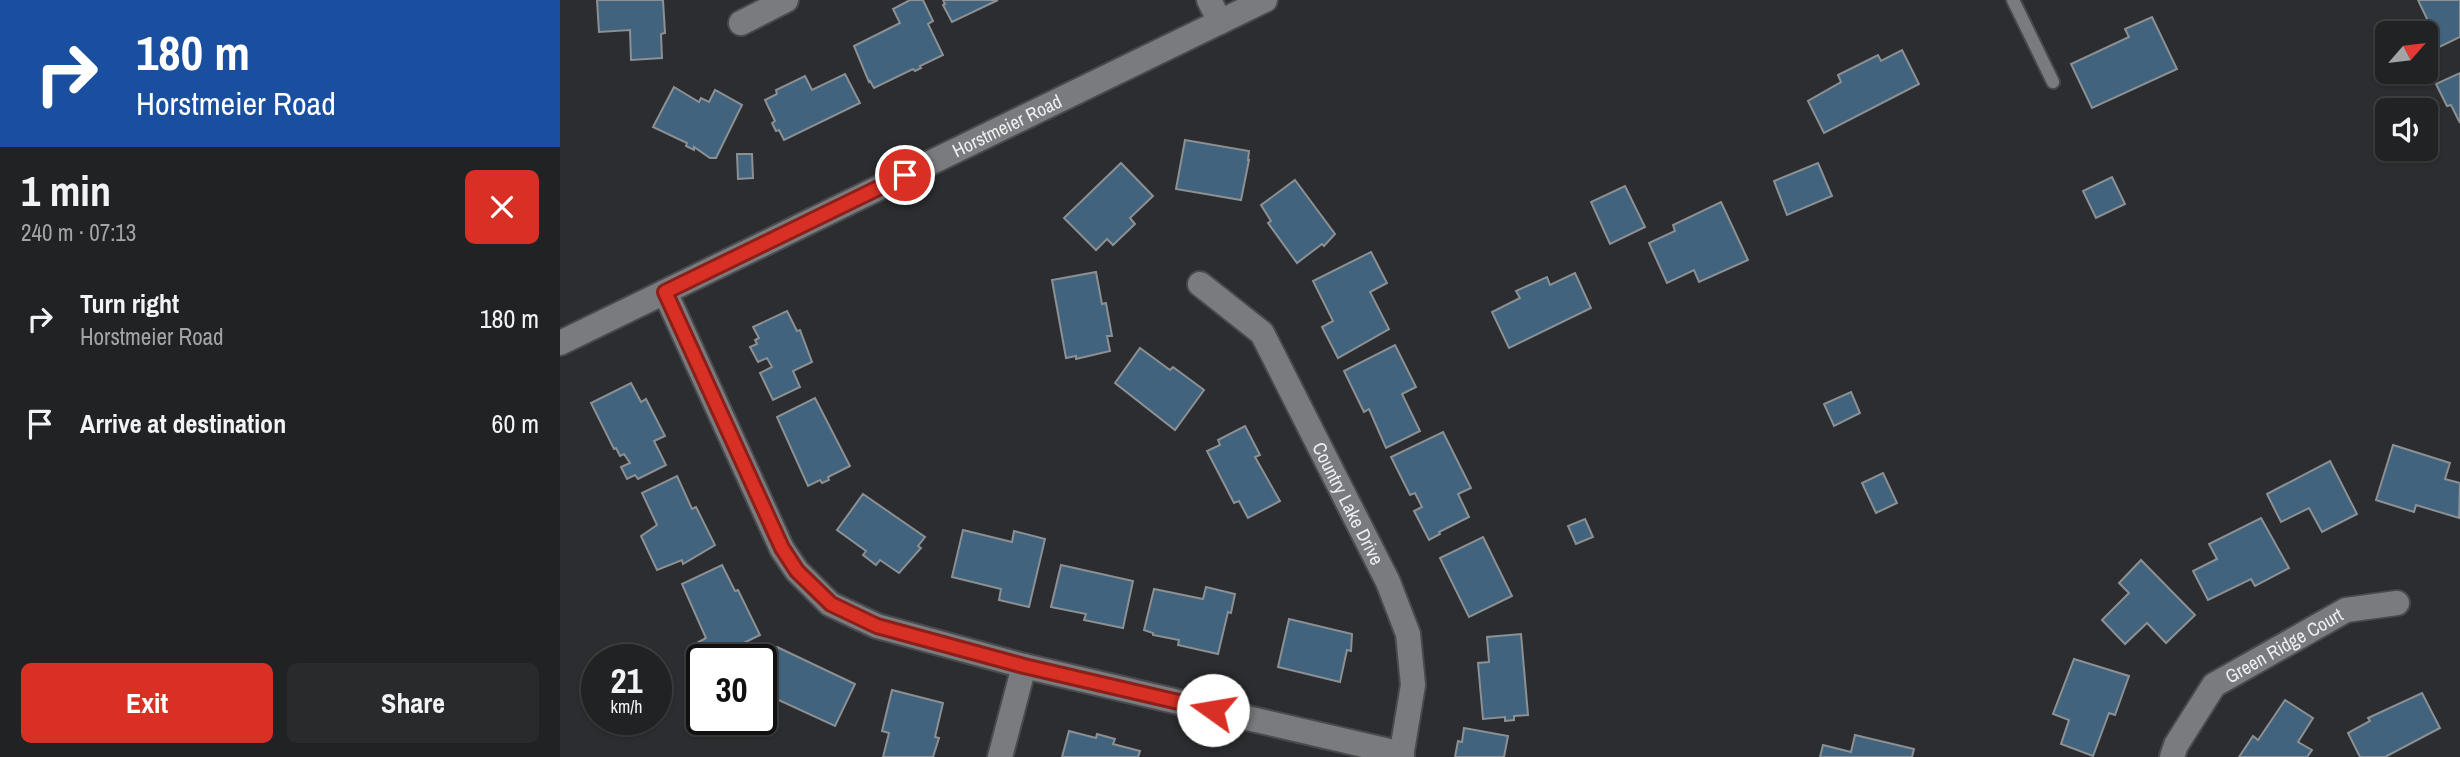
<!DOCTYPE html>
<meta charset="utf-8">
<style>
:root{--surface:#212224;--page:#292a2c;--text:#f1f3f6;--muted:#a2a4a6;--line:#3e3f41;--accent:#d93025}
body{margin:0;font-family:"Archivo Narrow",sans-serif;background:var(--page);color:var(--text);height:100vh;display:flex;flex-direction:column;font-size:26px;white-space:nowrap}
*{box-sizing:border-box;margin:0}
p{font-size:23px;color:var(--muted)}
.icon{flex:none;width:38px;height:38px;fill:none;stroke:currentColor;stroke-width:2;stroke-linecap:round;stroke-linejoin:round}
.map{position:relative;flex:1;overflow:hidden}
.side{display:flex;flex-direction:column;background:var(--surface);width:560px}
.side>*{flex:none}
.guide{background:#1a4fa0;color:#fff;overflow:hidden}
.needle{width:46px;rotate:62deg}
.controls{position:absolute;left:1815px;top:21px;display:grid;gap:14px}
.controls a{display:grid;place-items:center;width:63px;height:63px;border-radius:10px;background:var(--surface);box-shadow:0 2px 5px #0004,0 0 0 2px var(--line);font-size:35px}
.speed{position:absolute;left:21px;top:644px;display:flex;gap:14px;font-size:35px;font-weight:700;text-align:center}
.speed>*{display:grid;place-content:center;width:91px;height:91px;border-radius:50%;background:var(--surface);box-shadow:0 2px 5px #0004,0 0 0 2px var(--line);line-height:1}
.speed small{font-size:18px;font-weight:400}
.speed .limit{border:4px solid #111;border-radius:10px;background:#fff;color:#111}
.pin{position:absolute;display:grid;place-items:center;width:60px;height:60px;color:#fff;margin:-30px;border:4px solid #fff;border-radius:50%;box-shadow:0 2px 7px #0007}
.me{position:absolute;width:77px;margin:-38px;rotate:283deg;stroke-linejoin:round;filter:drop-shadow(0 0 5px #0008)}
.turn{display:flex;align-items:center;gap:24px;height:147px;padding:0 21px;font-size:32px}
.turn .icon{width:91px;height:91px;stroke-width:2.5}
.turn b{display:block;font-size:49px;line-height:60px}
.round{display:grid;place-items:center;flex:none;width:74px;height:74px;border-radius:10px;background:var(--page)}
.head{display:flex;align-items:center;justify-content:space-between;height:119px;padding:0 21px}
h1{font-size:42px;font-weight:800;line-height:52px}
.cta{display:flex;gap:14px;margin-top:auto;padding:14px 21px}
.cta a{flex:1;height:80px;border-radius:10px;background:var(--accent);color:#fff;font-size:28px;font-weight:800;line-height:80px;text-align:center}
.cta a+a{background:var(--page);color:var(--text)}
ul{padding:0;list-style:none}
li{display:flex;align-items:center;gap:21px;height:105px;padding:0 21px}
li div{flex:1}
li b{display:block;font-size:26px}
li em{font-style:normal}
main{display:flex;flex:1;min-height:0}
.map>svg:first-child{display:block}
.building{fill:#41637d;stroke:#8c9092;stroke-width:2}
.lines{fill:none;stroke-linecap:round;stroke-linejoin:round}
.service-casing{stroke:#494a4c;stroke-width:16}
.minor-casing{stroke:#494a4c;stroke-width:28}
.service{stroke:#7a7b7f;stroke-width:12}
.minor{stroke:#7a7b7f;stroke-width:24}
.route-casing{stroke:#8d1f18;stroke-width:18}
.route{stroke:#d93025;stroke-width:12}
.labels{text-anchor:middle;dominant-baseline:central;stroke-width:6;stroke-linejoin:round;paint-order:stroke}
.street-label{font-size:19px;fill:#edeef0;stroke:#222326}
</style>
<main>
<section class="side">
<div class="guide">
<div class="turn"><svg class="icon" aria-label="right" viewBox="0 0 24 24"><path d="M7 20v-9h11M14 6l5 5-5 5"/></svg><div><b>180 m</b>Horstmeier Road</div></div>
</div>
<div class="head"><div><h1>1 min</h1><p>240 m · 07:13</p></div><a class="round" style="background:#d93025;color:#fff"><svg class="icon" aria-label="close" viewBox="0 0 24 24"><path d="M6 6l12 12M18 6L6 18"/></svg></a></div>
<ul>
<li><svg class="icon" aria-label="right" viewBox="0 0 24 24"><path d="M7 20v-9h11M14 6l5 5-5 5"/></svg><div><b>Turn right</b><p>Horstmeier Road</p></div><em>180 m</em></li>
<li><svg class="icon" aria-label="arrive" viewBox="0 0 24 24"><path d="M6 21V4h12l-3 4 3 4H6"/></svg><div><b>Arrive at destination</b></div><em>60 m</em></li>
</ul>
<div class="cta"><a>Exit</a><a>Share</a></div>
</section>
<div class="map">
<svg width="1900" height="757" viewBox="0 0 1900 757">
<rect width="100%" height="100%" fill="#2c2d30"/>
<g class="building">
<polygon points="37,0 103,0 105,33 101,34 102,58 71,60 70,30 39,32"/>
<polygon points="350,0 363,0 373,21 368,24 383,55 360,66 361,68 355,71 353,69 314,88 310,81 309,82 294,46 340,23 333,9"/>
<polygon points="383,0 438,0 392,22 383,5 385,4"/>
<polygon points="1858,0 1900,0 1900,37 1867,53 1866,33 1857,33 1855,29 1869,23"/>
<polygon points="1592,17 1617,69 1532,108 1511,64 1569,37 1565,29"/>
<polygon points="1342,50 1359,84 1264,133 1248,101 1281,82 1278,75 1318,55 1321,61"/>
<polygon points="1900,73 1900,123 1891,105 1887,106 1876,84"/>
<polygon points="285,74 300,103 224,140 219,130 216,131 212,123 215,121 205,100 217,94 216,90 245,76 252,90"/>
<polygon points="114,87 139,102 141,98 149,102 155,90 182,105 156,158 150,158 134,147 134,150 126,146 127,143 93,127"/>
<polygon points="625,140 689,151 688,160 689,160 681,200 616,189"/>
<polygon points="177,154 192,154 193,178 178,179"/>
<polygon points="561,163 593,196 570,218 575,224 553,245 547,239 536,250 504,218"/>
<polygon points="1258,163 1272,196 1227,215 1214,181"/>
<polygon points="1552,177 1565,204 1536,218 1523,191"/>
<polygon points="735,180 775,234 764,246 762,244 737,263 708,223 711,221 701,205"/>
<polygon points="1065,186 1085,227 1050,244 1031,202"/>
<polygon points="1161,202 1188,260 1139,282 1134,270 1107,283 1089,243 1115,231 1113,225"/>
<polygon points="811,252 827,283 810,292 829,329 778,358 762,327 773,321 753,281"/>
<polygon points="536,272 542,304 546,303 552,336 547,336 550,351 516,359 516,356 506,358 492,280"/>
<polygon points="1015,273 1031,308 949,348 932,312 960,298 956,291 987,277 990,285"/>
<polygon points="227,311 237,331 240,330 252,362 233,371 240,387 213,400 200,373 212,367 207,358 198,362 190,347 197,344 195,340 199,338 193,327"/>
<polygon points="835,345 856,387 842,394 860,431 826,448 809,409 804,412 784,371"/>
<polygon points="580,348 610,370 613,367 644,390 615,430 555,383"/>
<polygon points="71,383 81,402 86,399 105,436 94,441 106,465 78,479 75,475 67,479 61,467 70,463 64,454 60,456 56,448 54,449 31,403"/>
<polygon points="1291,392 1300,413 1274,426 1264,404"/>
<polygon points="255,398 290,466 268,477 269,480 262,483 260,480 248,486 217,417"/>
<polygon points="685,426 700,455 695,457 720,501 688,518 679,501 674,503 647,451 660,445 658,440"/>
<polygon points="883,432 911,488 898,494 909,517 879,532 880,534 869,540 854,511 862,507 855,493 850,495 831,457"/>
<polygon points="1833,445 1890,463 1885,479 1900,483 1899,518 1856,505 1854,512 1816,500"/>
<polygon points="1770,461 1797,514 1762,532 1749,508 1721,522 1707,494"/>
<polygon points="1323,473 1337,503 1316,513 1302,483"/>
<polygon points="117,476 132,509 136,507 155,545 123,564 122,560 97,570 81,536 97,525 82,493"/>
<polygon points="303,494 365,537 358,546 361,548 339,573 320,560 316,565 303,555 306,551 277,530"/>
<polygon points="1701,518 1729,568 1695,586 1691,579 1648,600 1633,571 1657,559 1649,544"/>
<polygon points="1025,519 1033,537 1016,544 1008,526"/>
<polygon points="403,530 452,542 454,531 485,539 469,607 439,600 441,589 392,577"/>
<polygon points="923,537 952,596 909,617 880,558"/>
<polygon points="1581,560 1635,615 1606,643 1587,623 1565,644 1542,620 1569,593 1559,583"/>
<polygon points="162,565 175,591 178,590 200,635 149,660 142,660 135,644 146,638 122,584"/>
<polygon points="501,565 573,581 563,628 524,620 526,614 491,607"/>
<polygon points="646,587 675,594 671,613 668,612 658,654 618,645 619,640 593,635 593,633 584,630 594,589 643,599"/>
<polygon points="729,619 792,634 791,651 787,650 780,682 718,667"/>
<polygon points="961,634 968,715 954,716 954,720 945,721 945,717 923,719 918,663 929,662 927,637"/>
<polygon points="217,647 295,684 275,726 201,692 201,681"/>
<polygon points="1514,659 1569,676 1555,715 1549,713 1533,756 1501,744 1509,720 1493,714"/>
<polygon points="332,690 383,703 375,737 379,738 373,757 323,757 329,733 322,731"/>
<polygon points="1862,693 1880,728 1825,757 1800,757 1788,733 1810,721 1808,718"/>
<polygon points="1725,700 1753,718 1738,742 1752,750 1747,757 1679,757 1693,736 1698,740"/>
<polygon points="904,728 948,736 944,757 895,757 898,741 902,742"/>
<polygon points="509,731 536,738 537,734 555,739 553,744 580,751 578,757 502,757"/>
<polygon points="1295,735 1354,749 1352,757 1260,757 1263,745 1291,752"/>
</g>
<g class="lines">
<g class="service-casing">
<polyline id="service" points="1453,0 1493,82"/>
</g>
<g class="minor-casing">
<g id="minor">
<polyline points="649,0 660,22"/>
<polyline points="181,23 226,0"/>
<path id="s1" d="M640 284 702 333 828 582 848 634 853 685 841 757"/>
<polyline points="105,292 222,549 237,571 270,604 317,626 464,666 842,754"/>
<path id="s2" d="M0 343 705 0"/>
<polyline points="440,757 464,666"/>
<path id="s3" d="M1612 757 1616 745 1654 685 1786 610 1837 603"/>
</g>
</g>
<use href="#service" class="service"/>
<use href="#minor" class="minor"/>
</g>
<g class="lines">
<g class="route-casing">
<polyline id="route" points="345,175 105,292 222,548 237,571 271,604 317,626 464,666 653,710"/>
</g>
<use href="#route" class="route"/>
</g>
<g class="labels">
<g class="street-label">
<text stroke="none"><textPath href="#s2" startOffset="497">Horstmeier Road</textPath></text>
<text stroke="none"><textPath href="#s1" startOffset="270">Country Lake Drive</textPath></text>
<text stroke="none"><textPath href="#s3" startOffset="164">Green Ridge Court</textPath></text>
</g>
</g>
</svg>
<div class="controls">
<a><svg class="needle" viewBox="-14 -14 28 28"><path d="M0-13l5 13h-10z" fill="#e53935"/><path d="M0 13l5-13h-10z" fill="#a2a4a6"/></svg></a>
<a><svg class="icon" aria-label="sound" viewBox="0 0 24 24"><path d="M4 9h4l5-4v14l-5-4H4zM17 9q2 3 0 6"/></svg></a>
</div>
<div class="speed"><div>21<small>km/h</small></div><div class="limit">30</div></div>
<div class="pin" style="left:345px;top:175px;background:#d93025"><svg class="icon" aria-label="arrive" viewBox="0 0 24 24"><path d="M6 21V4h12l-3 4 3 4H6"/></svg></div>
<svg class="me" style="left:653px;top:710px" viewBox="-20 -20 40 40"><circle r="19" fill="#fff"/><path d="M0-13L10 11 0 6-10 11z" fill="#d93025"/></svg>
</div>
</main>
